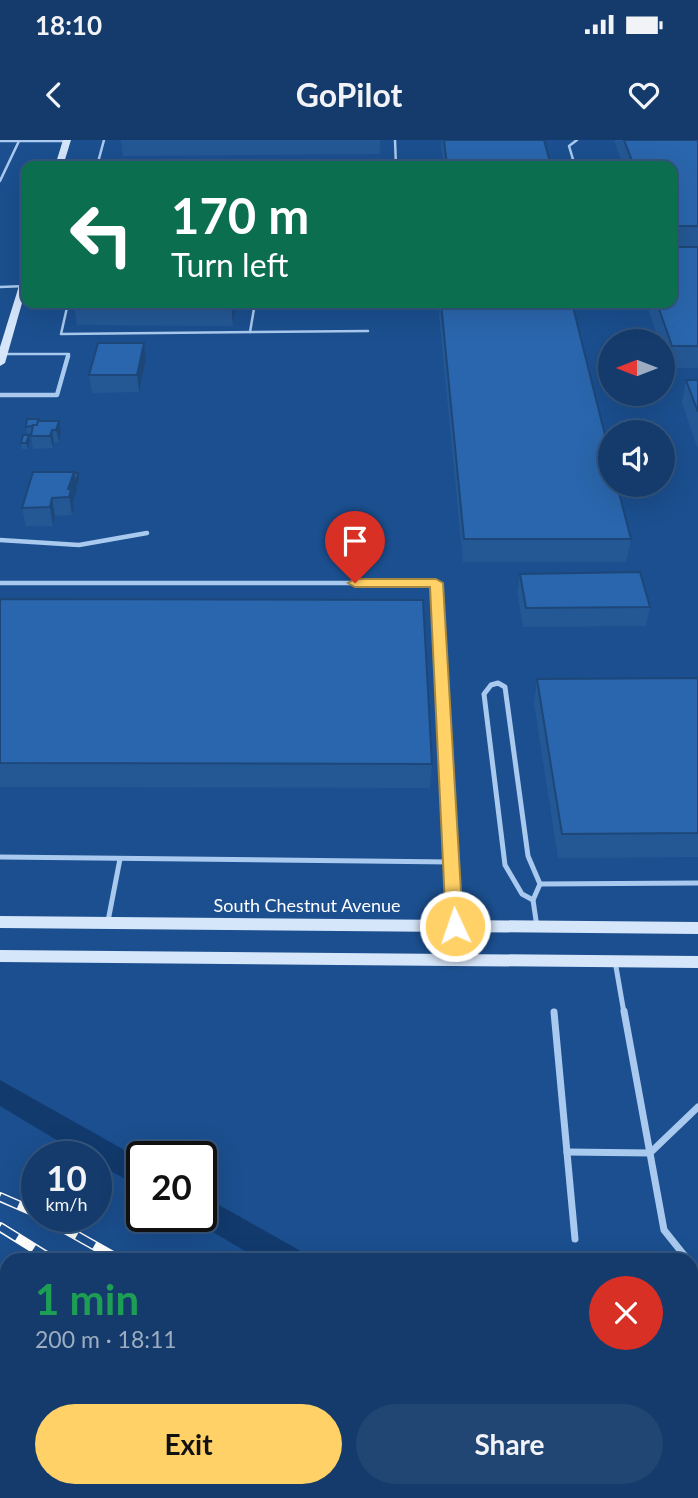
<!DOCTYPE html>
<meta charset="utf-8">
<style>
:root{--surface:#143b6b;--page:#214673;--text:#f1f3f6;--muted:#9dadc1;--line:#33557e;--accent:#ffd166}
body{margin:0;font-family:Lato,sans-serif;background:var(--page);color:var(--text);height:100vh;display:flex;flex-direction:column;font-size:26px;white-space:nowrap}
*{box-sizing:border-box;margin:0}
p{font-size:23px;color:var(--muted)}
.icon{flex:none;width:38px;height:38px;fill:none;stroke:currentColor;stroke-width:2;stroke-linecap:round;stroke-linejoin:round}
.map{position:relative;flex:1;overflow:hidden}
.panel{position:absolute;left:0px;top:1113px;width:698px;height:245px;display:flex;flex-direction:column;background:var(--surface);border-radius:21px 21px 0 0;box-shadow:0 7px 28px #0002,0 0 0 2px var(--line)}
.panel>*{flex:none}
.hud{position:absolute;left:21px;top:21px;width:656px;height:147px;border-radius:14px;box-shadow:0 7px 28px #0002,0 0 0 2px var(--line);background:#0b6e4f;color:#fff;overflow:hidden}
.needle{width:46px;rotate:270deg}
.buttons{position:absolute;left:598px;top:189px;display:grid;gap:14px}
.buttons a{display:grid;place-items:center;width:77px;height:77px;border-radius:50%;background:var(--surface);box-shadow:0 7px 28px #0002,0 0 0 2px var(--line);font-size:35px}
.speed{position:absolute;left:21px;top:1001px;display:flex;gap:14px;font-size:35px;font-weight:700;text-align:center}
.speed>*{display:grid;place-content:center;width:91px;height:91px;border-radius:50%;background:var(--surface);box-shadow:0 7px 28px #0002,0 0 0 2px var(--line);line-height:1}
.speed small{font-size:18px;font-weight:400}
.speed .limit{border:4px solid #111;border-radius:10px;background:#fff;color:#111}
.pin{position:absolute;display:grid;place-items:center;width:60px;height:60px;color:#fff;margin:-72px -30px;border-radius:50% 50% 50% 0;rotate:-45deg;box-shadow:0 0 7px #0007}
.pin .icon{rotate:45deg}
.me{position:absolute;width:77px;margin:-38px;rotate:357deg;stroke-linejoin:round;filter:drop-shadow(0 0 5px #0008)}
.turn{display:flex;align-items:center;gap:24px;height:147px;padding:0 35px;font-size:32px}
.turn .icon{width:91px;height:91px;stroke-width:2.5}
.turn b{display:block;font-size:49px;line-height:60px}
.round{display:grid;place-items:center;flex:none;width:74px;height:74px;border-radius:37px;background:var(--page)}
.summary{display:flex;align-items:center;justify-content:space-between;height:119px;padding:0 35px}
h1{font-size:42px;font-weight:700;line-height:52px;color:#1e9e55}
.cta{display:flex;gap:14px;margin-top:auto;padding:14px 35px}
.cta a{flex:1;height:80px;border-radius:42px;background:var(--accent);color:#111;font-size:28px;font-weight:700;line-height:80px;text-align:center}
.cta a+a{background:var(--page);color:var(--text)}
.status{display:flex;justify-content:space-between;align-items:center;height:49px;padding:0 35px;background:var(--surface);direction:ltr}
.status svg{height:19px;fill:currentColor}
header{display:flex;justify-content:space-between;align-items:center;height:91px;padding:0 35px;background:var(--surface);font-size:32px;font-weight:700}
.map>svg:first-child{display:block}
.lines{fill:none;stroke-linecap:round;stroke-linejoin:round}
.canal{fill:#123a6d;fill-rule:evenodd}
.lane-far3{stroke:#a9c9ee;stroke-width:2.5}
.lane-far2{stroke:#a9c9ee;stroke-width:4.5}
.lane-far1{stroke:#a9c9ee;stroke-width:5}
.lane{stroke:#a9c9ee;stroke-width:7}
.secondary{fill:#d6e6fa;fill-rule:evenodd}
.rail-casing{stroke:#fff;stroke-width:10}
.rail{stroke:#1b4f8f;stroke-width:7;stroke-dasharray:20;stroke-linecap:butt}
.wall{fill:#245895}
.shaded-wall{fill:#1d4779}
.building{fill:#2a66ad;stroke:#1d4779;stroke-width:2}
.route{fill:#ffd166;stroke:#a68842;stroke-width:2}
.labels{text-anchor:middle;dominant-baseline:central;stroke-width:7;stroke-linejoin:round;paint-order:stroke}
.street-label{font-size:18px;fill:#fff;stroke:#1b4f8f}
</style>
<div class="status"><b>18:10</b><svg viewBox="0 0 49 12"><path d="M0 12V9h3v3zM5 12V6h3v6zM10 12V3h3v9zM15 12V0h3v12zM26 1h20v11H26zM47 4h2v5h-2z"/></svg></div>
<header><svg class="icon" aria-label="back" viewBox="0 0 24 24"><path d="M15 5l-7 7 7 7"/></svg>GoPilot<svg class="icon" aria-label="heart" viewBox="0 0 24 24"><path d="M12 20l-8-8c-3-5 5-10 8-4 3-6 11-1 8 4z"/></svg></header>
<div class="map">
<svg width="698" height="1358" viewBox="0 0 698 1358">
<rect width="100%" height="100%" fill="#1b4f8f"/>
<g class="lines">
<g class="canal">
<polygon points="0,940 142,1020 142,1048 96,1023 96,1017 85,1017 0,966"/>
<polygon points="201,1055 299,1110 303,1120 260,1120 191,1079 190,1076 201,1076"/>
<polygon points="691,1338 698,1341 698,1358 669,1358 666,1351 691,1351"/>
</g>
<g class="lane-far3">
<polyline points="395,0 396,26"/>
<polyline points="0,1 67,1"/>
<polyline points="97,26 104,0"/>
<polyline points="575,26 569,6 577,0"/>
<polyline points="0,41 19,1"/>
<polyline points="0,147 26,146"/>
<polyline points="68,163 61,194 368,191"/>
<polyline points="250,192 255,163"/>
<polyline points="3,214 69,214 68,218"/>
</g>
<g class="lane-far2">
<polyline points="0,255 57,255 68,216"/>
<polyline points="0,400 79,405 147,393"/>
<polyline points="0,443 436,443 439,501"/>
</g>
<g class="lane-far1">
<polyline points="439,500 455,786"/>
<polygon points="498,543 505,547 528,716 540,744 533,760 522,754 505,725 484,554 491,545"/>
<polyline points="0,717 451,722"/>
<polyline points="540,744 698,743"/>
<polyline points="533,760 537,787"/>
<polyline points="108,781 120,719"/>
<polyline points="615,821 624,873"/>
</g>
<g class="lane">
<polyline points="624,871 664,1090 688,1120"/>
<polyline points="554,872 575,1099"/>
<polyline points="567,1012 650,1013 698,967"/>
<polyline points="691,1124 698,1133"/>
<polyline points="0,1321 7,1322"/>
<polyline points="134,1351 136,1358"/>
</g>
<g class="secondary">
<polygon points="63,0 71,0 63,26 55,26"/>
<polygon points="23,133 26,133 26,149 5,223 0,226 0,207"/>
<polygon points="0,776 698,782 698,794 0,788"/>
<polygon points="0,810 698,816 698,828 0,822"/>
</g>
<g class="rail-casing">
<g id="rail">
<polyline points="0,1057 37,1073"/>
<polyline points="42,1076 120,1120"/>
<polyline points="0,1087 53,1120"/>
<polyline points="433,1351 445,1358"/>
<polyline points="498,1351 509,1358"/>
</g>
</g>
<use href="#rail" class="rail"/>
</g>
<g class="wall">
<polygon points="121,0 380,0 380,14 123,16"/>
<polygon points="442,0 544,0 551,26 444,26 441,7"/>
<polygon points="614,0 698,0 698,106 672,106 672,26 623,26"/>
<polygon points="698,107 698,228 668,228 663,213 663,201 659,201 646,163 672,163"/>
<polygon points="235,163 233,186 77,185 74,164"/>
<polygon points="440,163 572,163 631,399 626,422 463,422 439,175"/>
<polygon points="144,203 146,220 139,252 92,253 89,235"/>
<polygon points="686,240 698,240 698,309 682,263"/>
<polygon points="39,279 39,281 61,293 59,302 54,303 53,308 33,309 31,296 32,293 27,293 26,287"/>
<polygon points="29,295 30,301 28,309 22,309 21,303"/>
<polygon points="79,339 73,361 74,367 72,375 55,376 53,386 26,386 22,368"/>
<polygon points="520,434 650,467 646,486 523,487 517,452"/>
<polygon points="0,459 432,624 430,648 0,647"/>
<polygon points="698,538 698,717 558,718 534,563 537,539"/>
<rect x="0" y="1206" width="7" height="74"/>
</g>
<g class="shaded-wall">
<polygon points="231,163 235,163 235,167 233,186"/>
<polygon points="144,203 146,220 139,252 137,235"/>
<polygon points="59,281 61,293 59,302 56,290"/>
<polygon points="52,290 54,303 53,308 50,296"/>
<polygon points="29,295 30,301 28,309 26,303"/>
<polygon points="74,332 77,350 73,361 74,367 72,375 68,349"/>
<polygon points="78,333 79,339 77,348 76,342"/>
<polygon points="52,358 55,376 53,386 50,367"/>
</g>
<g class="building">
<polygon points="444,0 544,0 551,26 447,26"/>
<polygon points="624,0 698,0 698,86 672,86 672,26 634,26"/>
<polygon points="672,107 698,107 698,206 672,206 657,163 672,163"/>
<rect x="74" y="163" width="157" height="1"/>
<polygon points="441,163 572,163 611,319 611,345 617,345 631,399 464,399"/>
<polygon points="98,203 144,203 137,235 89,235"/>
<polygon points="686,240 698,240 698,272"/>
<polygon points="27,279 39,279 37,285 26,287"/>
<polygon points="38,281 59,281 56,290 52,290 50,296 31,296 33,285 37,285"/>
<polygon points="23,295 29,295 26,303 21,303"/>
<polygon points="33,332 74,332 68,349 71,349 69,357 52,358 50,367 22,368"/>
<polygon points="74,333 78,333 76,342 75,342"/>
<polygon points="640,432 650,467 526,468 520,434"/>
<polygon points="0,459 423,460 432,624 0,623"/>
<polygon points="698,538 698,693 562,694 537,539"/>
<polygon points="572,1112 656,1112 657,1120 573,1120"/>
<rect x="0" y="1206" width="7" height="60"/>
</g>
<polygon class="route" points="436,439 443,443 463,786 455,793 446,786 430,447 355,447 348,443 355,439"/>
<g class="labels">
<g class="street-label">
<text x="307" y="765">South Chestnut Avenue</text>
</g>
</g>
</svg>
<div class="buttons">
<a><svg class="needle" viewBox="-14 -14 28 28"><path d="M0-13l5 13h-10z" fill="#e53935"/><path d="M0 13l5-13h-10z" fill="#9dadc1"/></svg></a>
<a><svg class="icon" aria-label="sound" viewBox="0 0 24 24"><path d="M4 9h4l5-4v14l-5-4H4zM17 9q2 3 0 6"/></svg></a>
</div>
<div class="speed"><div>10<small>km/h</small></div><div class="limit">20</div></div>
<div class="pin" style="left:355px;top:443px;background:#d93025"><svg class="icon" aria-label="arrive" viewBox="0 0 24 24"><path d="M6 21V4h12l-3 4 3 4H6"/></svg></div>
<svg class="me" style="left:455px;top:786px" viewBox="-20 -20 40 40"><circle r="17" fill="#ffd166" stroke="#fff" stroke-width="3"/><path d="M0-11L8 9 0 5-8 9z" fill="#fff"/></svg>
<div class="hud">
<div class="turn"><svg class="icon" aria-label="left" viewBox="0 0 24 24"><path d="M17 20v-9H6M10 6l-5 5 5 5"/></svg><div><b>170 m</b>Turn left</div></div>
</div>
<section class="panel">
<div class="summary"><div><h1>1 min</h1><p>200 m · 18:11</p></div><a class="round" style="background:#d93025;color:#fff"><svg class="icon" aria-label="close" viewBox="0 0 24 24"><path d="M6 6l12 12M18 6L6 18"/></svg></a></div>
<div class="cta"><a>Exit</a><a>Share</a></div>
</section>
</div>
